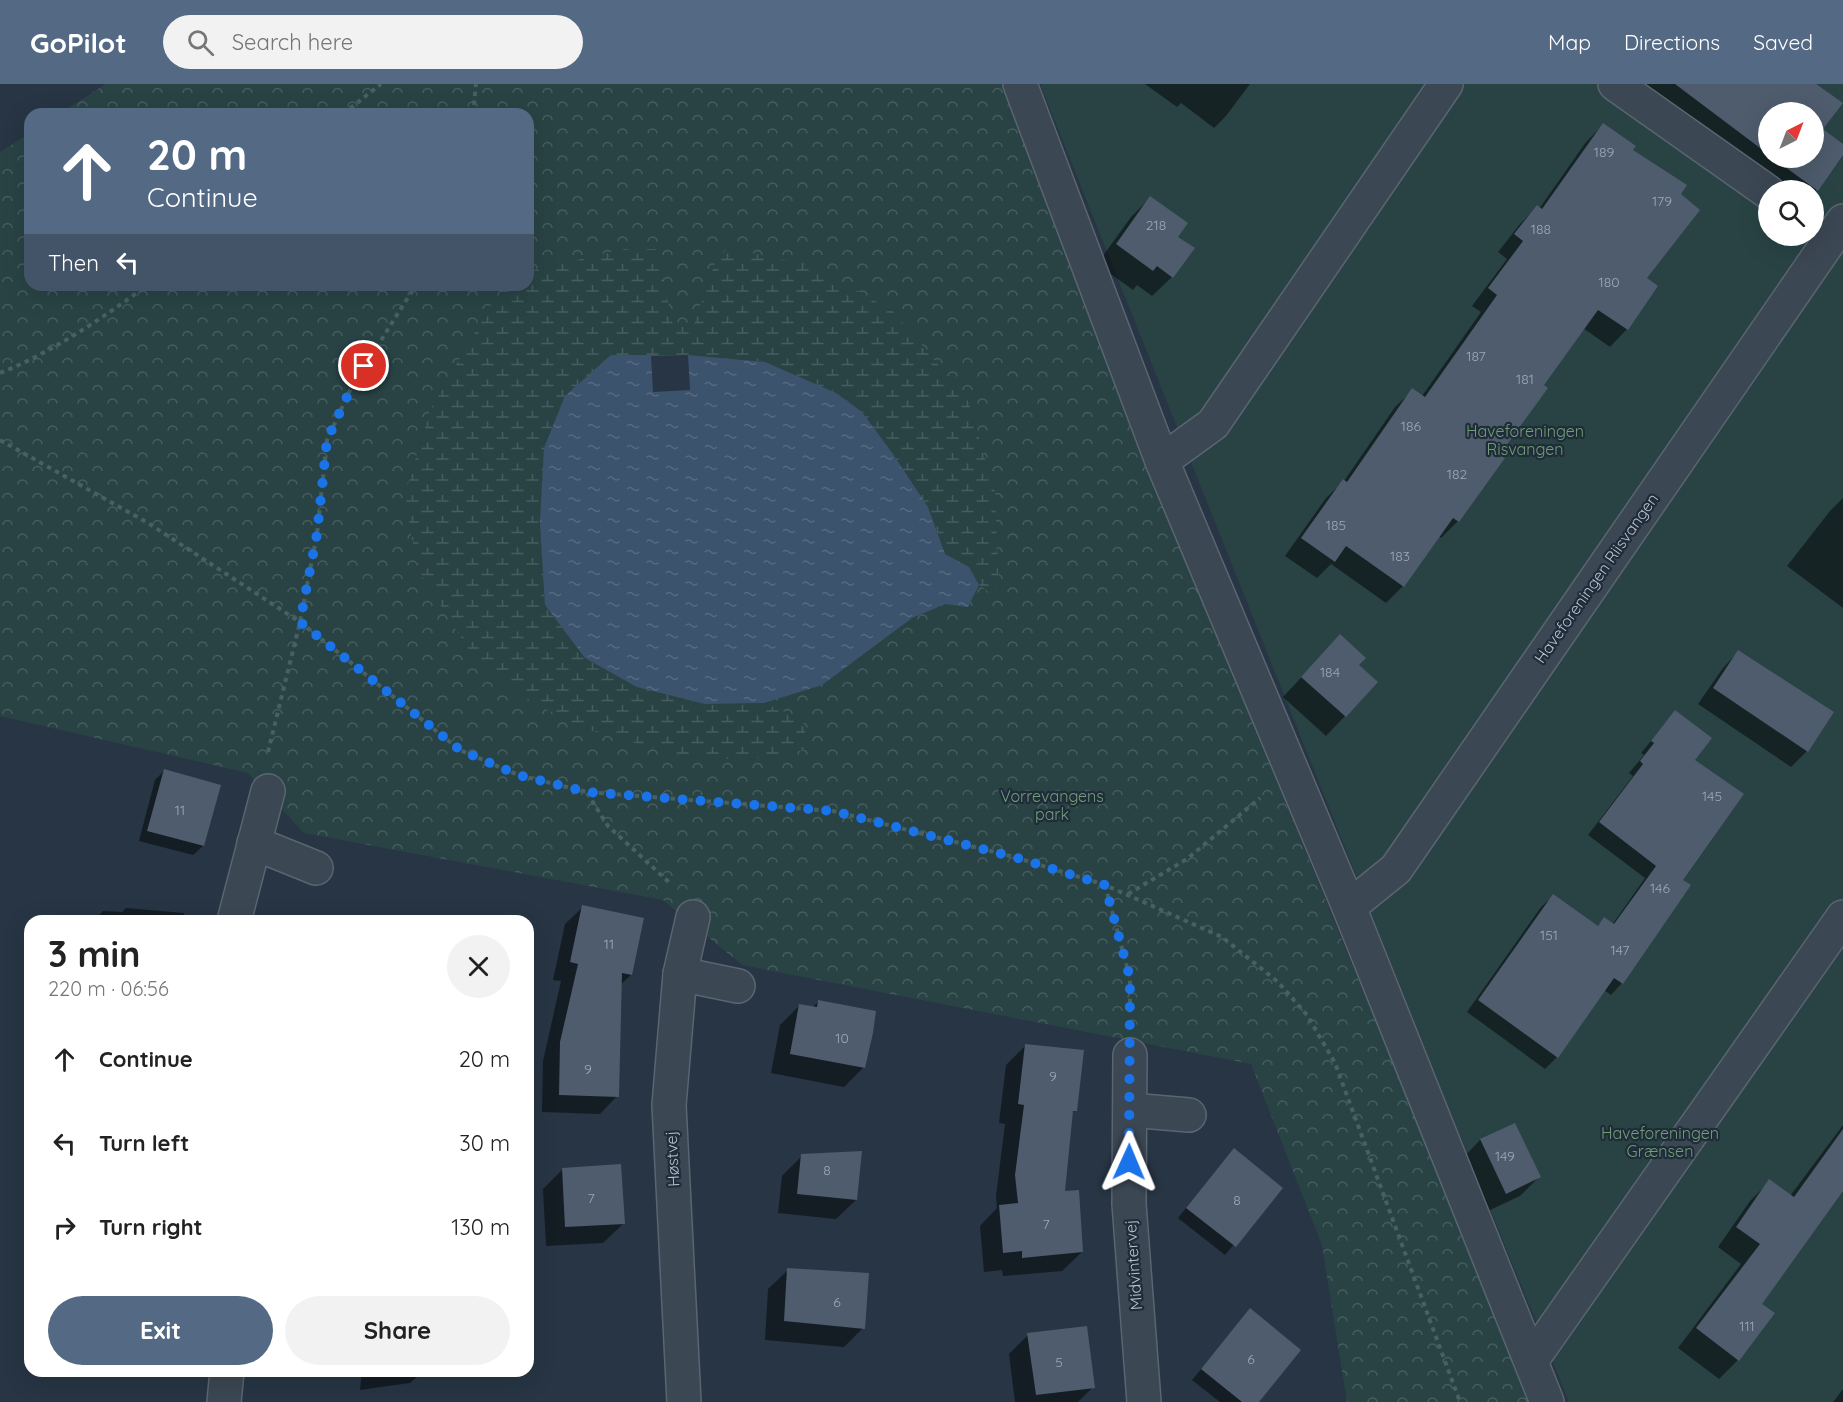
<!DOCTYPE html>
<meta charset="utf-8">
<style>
:root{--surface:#fff;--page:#f2f2f2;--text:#222;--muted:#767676;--accent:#546983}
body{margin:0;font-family:Quicksand,sans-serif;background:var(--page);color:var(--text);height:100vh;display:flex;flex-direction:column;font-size:22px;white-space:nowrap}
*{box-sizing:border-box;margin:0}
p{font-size:20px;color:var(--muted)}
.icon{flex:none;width:33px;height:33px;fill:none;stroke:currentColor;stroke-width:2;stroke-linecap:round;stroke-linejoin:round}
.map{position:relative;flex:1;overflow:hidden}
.panel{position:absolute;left:24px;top:831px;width:510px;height:462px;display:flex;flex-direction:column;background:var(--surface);border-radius:18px;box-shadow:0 6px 24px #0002}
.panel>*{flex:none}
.banner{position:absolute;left:24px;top:24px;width:510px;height:183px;border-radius:18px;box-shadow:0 6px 24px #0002;background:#546983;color:#fff;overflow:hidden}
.needle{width:39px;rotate:42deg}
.controls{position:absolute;left:1758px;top:18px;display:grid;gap:12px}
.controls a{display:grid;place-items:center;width:66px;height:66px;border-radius:50%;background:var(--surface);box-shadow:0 6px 24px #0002;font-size:30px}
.pin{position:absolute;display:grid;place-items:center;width:51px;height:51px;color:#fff;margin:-26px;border:3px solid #fff;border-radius:50%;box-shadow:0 2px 6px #0007}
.me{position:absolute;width:66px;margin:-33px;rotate:1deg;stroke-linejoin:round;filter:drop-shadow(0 0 4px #0008)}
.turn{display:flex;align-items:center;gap:21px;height:126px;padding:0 24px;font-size:27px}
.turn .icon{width:78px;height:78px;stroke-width:2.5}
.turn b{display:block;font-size:42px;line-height:51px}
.then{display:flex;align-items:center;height:57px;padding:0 24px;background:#0003;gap:12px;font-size:22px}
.round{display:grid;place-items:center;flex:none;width:63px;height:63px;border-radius:32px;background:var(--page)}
.summary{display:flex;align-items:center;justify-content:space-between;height:102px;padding:0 24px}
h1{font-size:36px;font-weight:700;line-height:45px}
.cta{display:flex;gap:12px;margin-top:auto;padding:12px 24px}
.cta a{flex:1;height:69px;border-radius:36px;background:var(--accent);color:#fff;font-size:24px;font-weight:700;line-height:69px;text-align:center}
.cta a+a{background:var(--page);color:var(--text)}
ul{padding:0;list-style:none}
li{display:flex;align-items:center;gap:18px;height:84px;padding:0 24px}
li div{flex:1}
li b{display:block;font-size:22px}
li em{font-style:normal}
header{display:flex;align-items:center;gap:36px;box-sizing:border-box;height:84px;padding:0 30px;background:var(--accent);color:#fff}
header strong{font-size:28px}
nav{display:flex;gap:33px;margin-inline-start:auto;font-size:21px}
.search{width:420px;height:54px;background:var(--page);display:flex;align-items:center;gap:15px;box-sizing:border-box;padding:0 21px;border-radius:33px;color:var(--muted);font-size:22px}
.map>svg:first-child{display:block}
.green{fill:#294345;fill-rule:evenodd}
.wetland{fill:url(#wetland-marsh)}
.park{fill:url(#park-crowns)}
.water{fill:url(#water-ripples)}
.pier{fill:#273544}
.shadow{fill:#0007;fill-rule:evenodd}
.building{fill:#4e5c6d}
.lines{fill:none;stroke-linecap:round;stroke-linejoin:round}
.minor-casing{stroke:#5a6571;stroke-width:36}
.path{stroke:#476061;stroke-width:4;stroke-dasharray:4.5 4.5;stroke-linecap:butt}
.minor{stroke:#3b4753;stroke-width:33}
.route{stroke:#1a73e8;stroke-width:10;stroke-dasharray:0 18}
.labels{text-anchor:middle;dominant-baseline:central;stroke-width:4.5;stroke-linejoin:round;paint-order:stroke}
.number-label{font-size:14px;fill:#9ea8b5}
.park-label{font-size:16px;fill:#6f9e77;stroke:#202c39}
.street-label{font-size:16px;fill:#b9c2cd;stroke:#202c39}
</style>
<header>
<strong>GoPilot</strong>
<div class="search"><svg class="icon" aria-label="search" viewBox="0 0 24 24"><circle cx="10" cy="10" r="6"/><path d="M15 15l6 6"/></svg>Search here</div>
<nav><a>Map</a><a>Directions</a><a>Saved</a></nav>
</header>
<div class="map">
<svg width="1843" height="1318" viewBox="0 0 1843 1318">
<defs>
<pattern id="wetland-marsh" width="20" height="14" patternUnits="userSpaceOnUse" patternTransform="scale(1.5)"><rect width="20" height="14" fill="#294345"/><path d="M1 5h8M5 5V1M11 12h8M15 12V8" fill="none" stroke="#465c5f"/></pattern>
<pattern id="park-crowns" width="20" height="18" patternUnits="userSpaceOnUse" patternTransform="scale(1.5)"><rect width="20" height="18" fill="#294345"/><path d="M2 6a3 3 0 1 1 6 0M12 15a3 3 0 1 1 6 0" fill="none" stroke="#465c5f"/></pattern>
<pattern id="water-ripples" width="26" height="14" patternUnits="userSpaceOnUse" patternTransform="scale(1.5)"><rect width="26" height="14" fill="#3c536d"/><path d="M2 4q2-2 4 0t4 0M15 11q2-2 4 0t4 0" fill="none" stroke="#566a81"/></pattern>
</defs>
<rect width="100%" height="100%" fill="#273544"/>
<path class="green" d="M1040 0H1843V1318H1569L1453 1034ZM1768 28H1814V74H1768ZM1768 106H1814V152H1768Z"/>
<polygon class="wetland" points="728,164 817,182 894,228 968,316 995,407 999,504 993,512 979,501 969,483 945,470 928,423 862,328 765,278 688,271 651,272 705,620 764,619 803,636 809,665 744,677 671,669 585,645 536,620 477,579 418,486 404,413 430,326 488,225 510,201 528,201 528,187 624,165 656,165 674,244 694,240 716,175"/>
<polygon class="park" points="106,0 1011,0 1196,502 1382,953 1529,1318 1347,1318 1322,1161 1251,980 742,881 663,816 304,749 248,689 0,632 0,68 30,49 30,201 510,201 488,225 430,326 404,413 418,486 477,579 536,620 585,645 671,669 744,677 809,665 803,636 764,619 705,620 637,603 585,574 545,521 540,438 544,364 565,312 611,271 688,271 765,278 836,309 862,328 890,366 928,423 945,470 969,483 979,501 993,511 999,504 995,407 968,316 894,228 817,183 728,164 716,176 694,240 674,245 656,165 624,165 528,187 528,30 59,30"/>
<polygon class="water" points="611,271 688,271 765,278 836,309 862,328 890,366 928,423 945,470 969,483 979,501 968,523 945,520 912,534 822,601 764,619 705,620 637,603 585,574 545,521 540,438 544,364 565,312"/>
<polygon class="pier" points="688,271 690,306 653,308 651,272"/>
<g class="shadow">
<polygon points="1145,0 1250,0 1226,32 1214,44 1181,19 1177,23"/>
<path d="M1622 0H1814L1821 46 1843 62V69L1814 109V106H1768ZM1768 28H1814V74H1768Z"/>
<polygon points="1603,41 1679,110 1645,195 1656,203 1627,245 1610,263 1583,244 1542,302 1458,437 1441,454 1438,452 1403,502 1386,519 1331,480 1317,494 1285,472 1326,414 1344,397 1395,323 1413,306 1422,312 1481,228 1472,222 1507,175 1498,168 1520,140 1537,123 1539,125 1586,58"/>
<polygon points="1150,114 1176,153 1172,193 1152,212 1137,201 1133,206 1097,180 1131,133"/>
<polygon points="1843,414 1843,524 1787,482 1830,427"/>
<polygon points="1340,552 1357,582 1345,632 1326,652 1283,613"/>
<polygon points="1738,568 1832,629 1807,667 1791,683 1698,620 1723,584"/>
<polygon points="1675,628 1693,676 1622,899 1611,911 1604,906 1557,973 1545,985 1467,928 1541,823 1553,812 1597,843 1604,835 1612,841 1645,794 1588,751 1633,692 1629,689 1644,671 1641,669"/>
<polygon points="164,687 219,702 203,762 193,771 139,757 155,696"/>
<polygon points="583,823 631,891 620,901 617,1012 600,1030 542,1028 543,977 561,897 553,896 565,840"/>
<polygon points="126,824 184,829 184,837 94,837 103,827 122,828"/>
<polygon points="818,918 864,983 844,1003 771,989 780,941 800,921 812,924"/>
<polygon points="1026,961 1075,1026 1071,1030 1064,1108 1082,1168 1062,1187 1003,1192 1002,1186 984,1188 980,1142 997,1124 996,1112 1005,1040 999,1039 1006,981"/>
<polygon points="1514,1041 1539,1093 1520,1112 1486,1128 1461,1076 1480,1056"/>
<polygon points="1843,1041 1843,1104 1760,1220 1738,1276 1719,1295 1678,1264 1741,1180 1718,1163 1750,1117 1770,1097 1790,1112"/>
<polygon points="802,1072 856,1116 836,1135 778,1129 782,1092"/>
<polygon points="1225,1076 1281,1104 1225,1171 1178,1134"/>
<polygon points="563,1085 623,1140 603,1159 546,1162 543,1105"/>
<polygon points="788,1186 863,1244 844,1263 765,1256 768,1205"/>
<polygon points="1250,1226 1257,1318 1220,1318 1192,1296"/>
<polygon points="1028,1251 1093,1303 1078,1318 1015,1318 1009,1270"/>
<polygon points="362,1287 424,1287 410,1299 360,1306"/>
<polygon points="1843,1305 1843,1318 1833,1318"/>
</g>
<g class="building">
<polygon points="1675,0 1816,0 1843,19 1823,45 1843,60 1843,71 1818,107 1773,74 1814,74 1814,28 1768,28 1768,70"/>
<polygon points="1603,39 1636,62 1633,66 1687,101 1681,110 1700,126 1647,194 1658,202 1628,246 1598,226 1544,301 1548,304 1500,370 1505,374 1459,438 1453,434 1404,503 1346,462 1335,478 1301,454 1343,395 1347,398 1412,304 1425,313 1497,211 1488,204 1523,157 1514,150 1537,121 1542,125"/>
<polygon points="1150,112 1188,139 1178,153 1195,164 1173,194 1157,182 1153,187 1116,160"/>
<polygon points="1340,550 1366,574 1359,581 1378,598 1346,633 1301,593"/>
<polygon points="1738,566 1834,628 1808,668 1713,604"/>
<polygon points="1675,626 1712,654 1695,676 1744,710 1683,796 1691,801 1623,900 1614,894 1558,974 1478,916 1553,810 1598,842 1604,833 1614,840 1656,782 1599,738 1643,680 1640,677 1654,659 1651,657"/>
<polygon points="164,685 221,701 204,762 147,747"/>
<polygon points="582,821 644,834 632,891 622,889 619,1013 559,1011 560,958 578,880 570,878"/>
<polygon points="818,916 876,927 873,949 865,984 790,970 799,920 817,923"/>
<polygon points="1025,960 1084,966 1077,1027 1073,1027 1065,1107 1079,1106 1083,1168 1022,1174 1022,1167 1003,1169 999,1121 1018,1119 1015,1091 1024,1021 1018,1020"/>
<polygon points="1515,1039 1541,1093 1506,1110 1480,1055"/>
<polygon points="1843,1045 1843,1107 1762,1220 1775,1229 1739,1277 1696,1244 1760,1160 1736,1143 1769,1095 1794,1113"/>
<polygon points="1234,1064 1283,1104 1236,1163 1186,1124"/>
<polygon points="862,1067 857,1116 797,1110 801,1070"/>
<polygon points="621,1080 625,1140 565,1143 562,1084"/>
<polygon points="787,1184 869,1189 865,1245 784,1237"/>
<polygon points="1250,1224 1301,1266 1259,1318 1242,1318 1201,1285"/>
<polygon points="1087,1242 1095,1304 1036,1311 1027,1249"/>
</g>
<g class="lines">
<g class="minor-casing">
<g id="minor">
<polyline points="1020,0 1162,377 1349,823 1547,1318"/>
<polyline points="1615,0 1768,108"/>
<polyline points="1162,377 1213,340 1446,0"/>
<polyline points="254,759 316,784"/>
<polyline points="1349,823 1396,785 1843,137"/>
<polyline points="234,837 268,707"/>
<polyline points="680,890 738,902"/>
<polyline points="1130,971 1129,1120 1144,1318"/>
<polyline points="1130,1026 1189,1031"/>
<polyline points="1531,1277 1843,833"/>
<polyline points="224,1318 227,1287"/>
<polyline points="684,1318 669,1021 680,890 693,833"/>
</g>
</g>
<g class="path">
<polyline points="343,30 381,0"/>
<polyline points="473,30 476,0"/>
<path d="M0 289C53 268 102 234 148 201"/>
<polyline points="0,356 148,439 300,538 460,666 518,691 587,708 833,727 1014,773 1105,801 1222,853 1278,898 1307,931 1335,979 1460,1318"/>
<polyline points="268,668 300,538 317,450 327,356 352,302 416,201"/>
<polyline points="587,709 608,742 671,800"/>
<polyline points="1105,801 1130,894 1130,931"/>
<polyline points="1128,810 1187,775 1260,714"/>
</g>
<use href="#minor" class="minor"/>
</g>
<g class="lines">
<polyline class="route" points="364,282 352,302 327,356 317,450 300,538 460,666 518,691 587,708 833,727 1014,773 1105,801 1130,894 1129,1078"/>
</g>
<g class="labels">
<g class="number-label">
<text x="1604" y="68">189</text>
<text x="1662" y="117">179</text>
<text x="1156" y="141">218</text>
<text x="1541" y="145">188</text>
<text x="1609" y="198">180</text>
<text x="1476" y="272">187</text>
<text x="1525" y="295">181</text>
<text x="1411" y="342">186</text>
<text x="1457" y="390">182</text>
<text x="1336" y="441">185</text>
<text x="1400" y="472">183</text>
<text x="1330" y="588">184</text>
<text x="1712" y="712">145</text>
<text x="180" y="726">11</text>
<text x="1660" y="804">146</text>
<text x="1549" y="851">151</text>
<text x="609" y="860">11</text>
<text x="1620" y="866">147</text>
<text x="842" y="954">10</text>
<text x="588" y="985">9</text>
<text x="1053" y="992">9</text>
<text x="1505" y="1072">149</text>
<text x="827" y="1086">8</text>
<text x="591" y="1114">7</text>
<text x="1237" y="1116">8</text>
<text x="1046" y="1140">7</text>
<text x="837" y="1218">6</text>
<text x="1747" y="1242">111</text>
<text x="1251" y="1275">6</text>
<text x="1059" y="1278">5</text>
</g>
<g class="park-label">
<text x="1525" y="347">Haveforeningen<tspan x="1525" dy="18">Risvangen</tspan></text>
<text x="1052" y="712">Vorrevangens<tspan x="1052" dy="18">park</tspan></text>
<text x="1660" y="1049">Haveforeningen<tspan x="1660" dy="18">Grænsen</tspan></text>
</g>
<g class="street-label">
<text transform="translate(1596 494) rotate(-55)">Haveforeningen Riisvangen</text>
<text transform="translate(672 1075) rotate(-93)">Høstvej</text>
<text transform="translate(1133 1181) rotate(-94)">Midvintervej</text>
</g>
</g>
</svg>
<div class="controls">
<a><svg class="needle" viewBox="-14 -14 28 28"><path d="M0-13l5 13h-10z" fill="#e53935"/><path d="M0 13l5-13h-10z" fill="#767676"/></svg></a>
<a><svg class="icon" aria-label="search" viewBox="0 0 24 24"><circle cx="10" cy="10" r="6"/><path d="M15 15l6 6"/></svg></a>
</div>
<div class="pin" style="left:364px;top:282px;background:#d93025"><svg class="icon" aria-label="arrive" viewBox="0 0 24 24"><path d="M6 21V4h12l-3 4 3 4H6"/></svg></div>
<svg class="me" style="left:1129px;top:1078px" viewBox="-20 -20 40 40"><path d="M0-17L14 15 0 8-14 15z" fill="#1a73e8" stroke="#fff" stroke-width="4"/></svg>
<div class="banner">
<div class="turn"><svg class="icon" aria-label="ahead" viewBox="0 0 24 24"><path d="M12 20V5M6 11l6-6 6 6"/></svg><div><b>20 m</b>Continue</div></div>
<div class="then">Then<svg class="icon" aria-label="left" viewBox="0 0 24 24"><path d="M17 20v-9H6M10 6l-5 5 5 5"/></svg></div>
</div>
<section class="panel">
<div class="summary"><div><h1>3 min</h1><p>220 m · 06:56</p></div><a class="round"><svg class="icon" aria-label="close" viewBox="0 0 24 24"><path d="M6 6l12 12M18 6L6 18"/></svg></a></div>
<ul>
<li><svg class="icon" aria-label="ahead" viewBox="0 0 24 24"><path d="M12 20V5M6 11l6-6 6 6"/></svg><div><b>Continue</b></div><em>20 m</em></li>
<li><svg class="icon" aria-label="left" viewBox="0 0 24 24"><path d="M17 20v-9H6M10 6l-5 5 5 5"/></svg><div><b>Turn left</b></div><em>30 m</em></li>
<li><svg class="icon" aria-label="right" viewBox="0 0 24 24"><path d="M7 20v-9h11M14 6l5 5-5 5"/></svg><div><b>Turn right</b></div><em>130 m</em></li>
</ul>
<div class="cta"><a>Exit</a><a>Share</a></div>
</section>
</div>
